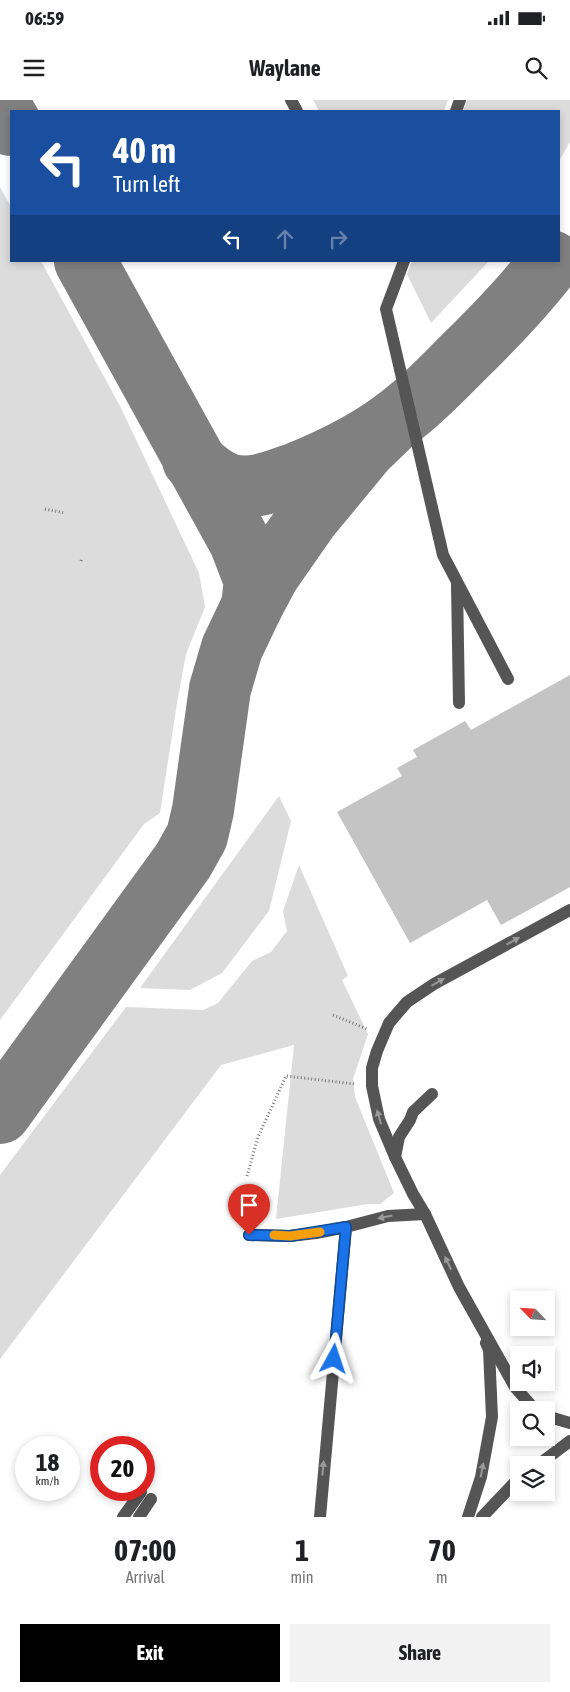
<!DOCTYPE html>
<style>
:root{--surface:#fff;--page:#f2f2f2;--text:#202124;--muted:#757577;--accent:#000}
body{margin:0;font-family:"Asap Condensed",sans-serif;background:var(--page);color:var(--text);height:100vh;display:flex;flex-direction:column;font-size:19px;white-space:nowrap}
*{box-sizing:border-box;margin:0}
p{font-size:16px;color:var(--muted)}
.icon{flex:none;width:28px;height:28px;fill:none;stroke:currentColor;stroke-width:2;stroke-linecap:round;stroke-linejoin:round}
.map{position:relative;height:1417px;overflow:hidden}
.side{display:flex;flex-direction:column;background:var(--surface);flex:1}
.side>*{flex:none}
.banner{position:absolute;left:10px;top:10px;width:550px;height:152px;border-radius:0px;box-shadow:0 2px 8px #0003;background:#1a4fa0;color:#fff;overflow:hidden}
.needle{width:32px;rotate:295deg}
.buttons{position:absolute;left:510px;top:1191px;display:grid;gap:10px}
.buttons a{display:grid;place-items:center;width:45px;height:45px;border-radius:0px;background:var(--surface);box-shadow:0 2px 8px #0003;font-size:25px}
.speed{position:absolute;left:15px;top:1336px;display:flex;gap:10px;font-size:25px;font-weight:700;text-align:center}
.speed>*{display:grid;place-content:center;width:65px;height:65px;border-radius:50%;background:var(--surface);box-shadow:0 2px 8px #0003;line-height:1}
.speed small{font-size:12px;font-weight:400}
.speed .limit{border:8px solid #d22;background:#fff;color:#111}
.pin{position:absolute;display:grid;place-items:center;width:42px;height:42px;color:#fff;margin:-51px -21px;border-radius:50% 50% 50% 0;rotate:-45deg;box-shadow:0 0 5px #0007}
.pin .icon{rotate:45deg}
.me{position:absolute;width:55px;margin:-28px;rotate:5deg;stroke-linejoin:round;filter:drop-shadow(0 0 4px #0008)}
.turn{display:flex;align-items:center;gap:18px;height:105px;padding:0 20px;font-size:22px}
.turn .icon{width:65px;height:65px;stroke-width:2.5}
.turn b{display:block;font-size:35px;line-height:42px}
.lanes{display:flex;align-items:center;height:48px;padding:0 20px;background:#0003;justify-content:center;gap:25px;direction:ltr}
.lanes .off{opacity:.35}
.eta{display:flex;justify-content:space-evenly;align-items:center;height:85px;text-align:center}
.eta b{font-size:30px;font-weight:700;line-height:35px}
.button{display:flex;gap:10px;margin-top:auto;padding:10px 20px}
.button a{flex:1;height:58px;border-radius:0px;background:var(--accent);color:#fff;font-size:20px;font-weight:700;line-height:58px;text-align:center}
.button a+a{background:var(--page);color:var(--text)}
.status{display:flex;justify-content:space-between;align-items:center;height:35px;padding:0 25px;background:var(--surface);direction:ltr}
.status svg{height:14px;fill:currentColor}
header{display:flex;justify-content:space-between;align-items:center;height:65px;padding:0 20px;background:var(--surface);font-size:22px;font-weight:700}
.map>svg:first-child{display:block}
.green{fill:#dcdcdc}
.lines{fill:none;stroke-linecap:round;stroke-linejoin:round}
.taxiway{stroke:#808080;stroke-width:62}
.building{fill:#c4c4c4}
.path{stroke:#777;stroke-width:3;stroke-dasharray:1 2.5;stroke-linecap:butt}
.minor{stroke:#555;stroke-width:12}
.oneway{fill:#999}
.route-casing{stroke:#114b97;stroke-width:12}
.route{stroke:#1a73e8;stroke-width:9}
.slow{stroke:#f59e0b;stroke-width:9}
</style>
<div class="status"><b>06:59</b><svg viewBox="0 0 49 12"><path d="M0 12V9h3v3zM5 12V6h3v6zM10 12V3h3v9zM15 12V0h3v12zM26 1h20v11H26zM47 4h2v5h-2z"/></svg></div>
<header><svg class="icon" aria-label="menu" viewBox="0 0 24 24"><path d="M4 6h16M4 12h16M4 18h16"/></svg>Waylane<svg class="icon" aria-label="search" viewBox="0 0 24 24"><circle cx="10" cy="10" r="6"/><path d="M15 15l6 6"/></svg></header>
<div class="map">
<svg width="570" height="1417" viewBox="0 0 570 1417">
<rect width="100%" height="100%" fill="#fff"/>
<g class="green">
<polygon points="313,0 448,0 444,11 319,11"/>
<polygon points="467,0 570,0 570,42 559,61 559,11 463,11"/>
<polygon points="0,87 11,107 11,161 41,161 121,308 199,473 205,507 186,554 177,603 160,713 144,724 0,920"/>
<polygon points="412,161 489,161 431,223 407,174"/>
<polygon points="279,696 291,721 269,811 222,873 190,890 140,888"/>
<polygon points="299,765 348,876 342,880 368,934 353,979 355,997 394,1093 380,1104 368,1104 276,1119 294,945 221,965 0,1259 0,1075 126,907 203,910 218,903 252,861 271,852 287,831 283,811"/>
</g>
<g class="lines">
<g class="taxiway">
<polyline points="0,5 11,25"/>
<polyline points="85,161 240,442 255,481 252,506"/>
<path d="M193 360C204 370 215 381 231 385 255 390 274 381 297 373 334 358 371 340 403 314 429 294 451 269 475 246 502 219 528 192 551 161"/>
<polyline points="0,1013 183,761 197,736 203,710 220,589 232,548 252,506 269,474 308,418 365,349 394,321"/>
</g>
</g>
<polygon class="building" points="570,575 570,787 501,825 487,800 410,843 337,712 402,676 397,668 417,657 413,650 465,621 471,630"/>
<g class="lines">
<g class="path">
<polyline points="45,409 65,413"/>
<polyline points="81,461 82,458"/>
<polyline points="333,915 367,929"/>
<polyline points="247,1076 258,1037 286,976 355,984"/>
</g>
<g class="minor">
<polyline points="291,0 297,11"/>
<polyline points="456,11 460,0"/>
<polyline points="404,161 386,209 443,455 508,579"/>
<polyline points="457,485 459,603"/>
<polyline points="395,1057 399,1037 410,1020 413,1012 432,994"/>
<polyline points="249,1135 290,1136 316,1133 346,1127 388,1116 425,1114"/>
<polyline points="535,1310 515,1287 459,1187 425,1114 413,1094 395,1057 379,1019 372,986 372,968 377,951 389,923 407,902 434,884 570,810"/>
<polyline points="546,1316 570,1323"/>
<polyline points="538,1365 570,1341"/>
<polyline points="123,1417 141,1392"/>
<polyline points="139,1417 151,1399"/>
<polyline points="320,1417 346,1127"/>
<polyline points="468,1417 481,1377 492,1317 489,1250 486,1243"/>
<polyline points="482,1417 519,1378"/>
</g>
</g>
<defs><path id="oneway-solid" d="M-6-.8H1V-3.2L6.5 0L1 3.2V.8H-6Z" transform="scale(1.25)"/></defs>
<g class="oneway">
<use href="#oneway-solid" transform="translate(513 841) rotate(-29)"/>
<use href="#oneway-solid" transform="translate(438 882) rotate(-30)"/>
<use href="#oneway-solid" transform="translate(379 1017) rotate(-106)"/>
<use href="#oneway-solid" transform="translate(385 1117) rotate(168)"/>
<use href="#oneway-solid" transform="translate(448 1163) rotate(-115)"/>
<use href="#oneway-solid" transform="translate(323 1368) rotate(-85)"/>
<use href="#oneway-solid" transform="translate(482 1370) rotate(-79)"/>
</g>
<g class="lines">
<g class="route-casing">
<polyline id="route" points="249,1135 290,1136 346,1127 334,1259"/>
</g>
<use href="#route" class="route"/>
<polyline class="slow" points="274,1135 290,1136 320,1132"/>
</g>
</svg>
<div class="buttons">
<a><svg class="needle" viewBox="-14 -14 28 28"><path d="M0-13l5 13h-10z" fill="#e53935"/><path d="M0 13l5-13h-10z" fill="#757577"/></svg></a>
<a><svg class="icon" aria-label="sound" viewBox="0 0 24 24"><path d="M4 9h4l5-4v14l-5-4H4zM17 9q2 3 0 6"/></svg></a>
<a><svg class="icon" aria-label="search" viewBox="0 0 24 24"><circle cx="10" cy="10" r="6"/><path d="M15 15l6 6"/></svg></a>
<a><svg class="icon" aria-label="layers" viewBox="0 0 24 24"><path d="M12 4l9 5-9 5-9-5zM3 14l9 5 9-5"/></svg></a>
</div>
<div class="speed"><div>18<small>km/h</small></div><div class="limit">20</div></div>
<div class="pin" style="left:249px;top:1135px;background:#d93025"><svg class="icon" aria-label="arrive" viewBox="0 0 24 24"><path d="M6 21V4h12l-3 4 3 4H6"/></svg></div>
<svg class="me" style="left:334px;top:1259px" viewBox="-20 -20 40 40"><path d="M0-17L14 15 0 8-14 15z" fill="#1a73e8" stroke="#fff" stroke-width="4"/></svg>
<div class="banner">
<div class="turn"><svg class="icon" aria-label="left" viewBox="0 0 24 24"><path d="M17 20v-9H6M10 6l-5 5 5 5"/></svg><div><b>40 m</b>Turn left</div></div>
<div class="lanes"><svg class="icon" aria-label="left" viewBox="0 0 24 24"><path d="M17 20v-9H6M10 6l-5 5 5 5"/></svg><svg class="icon off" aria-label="ahead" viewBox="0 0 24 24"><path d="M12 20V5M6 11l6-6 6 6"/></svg><svg class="icon off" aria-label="right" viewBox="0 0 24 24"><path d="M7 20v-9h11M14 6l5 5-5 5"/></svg></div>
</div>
</div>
<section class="side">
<div class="eta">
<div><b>07:00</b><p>Arrival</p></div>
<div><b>1</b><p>min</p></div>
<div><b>70</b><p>m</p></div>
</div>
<div class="button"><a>Exit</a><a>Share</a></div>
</section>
